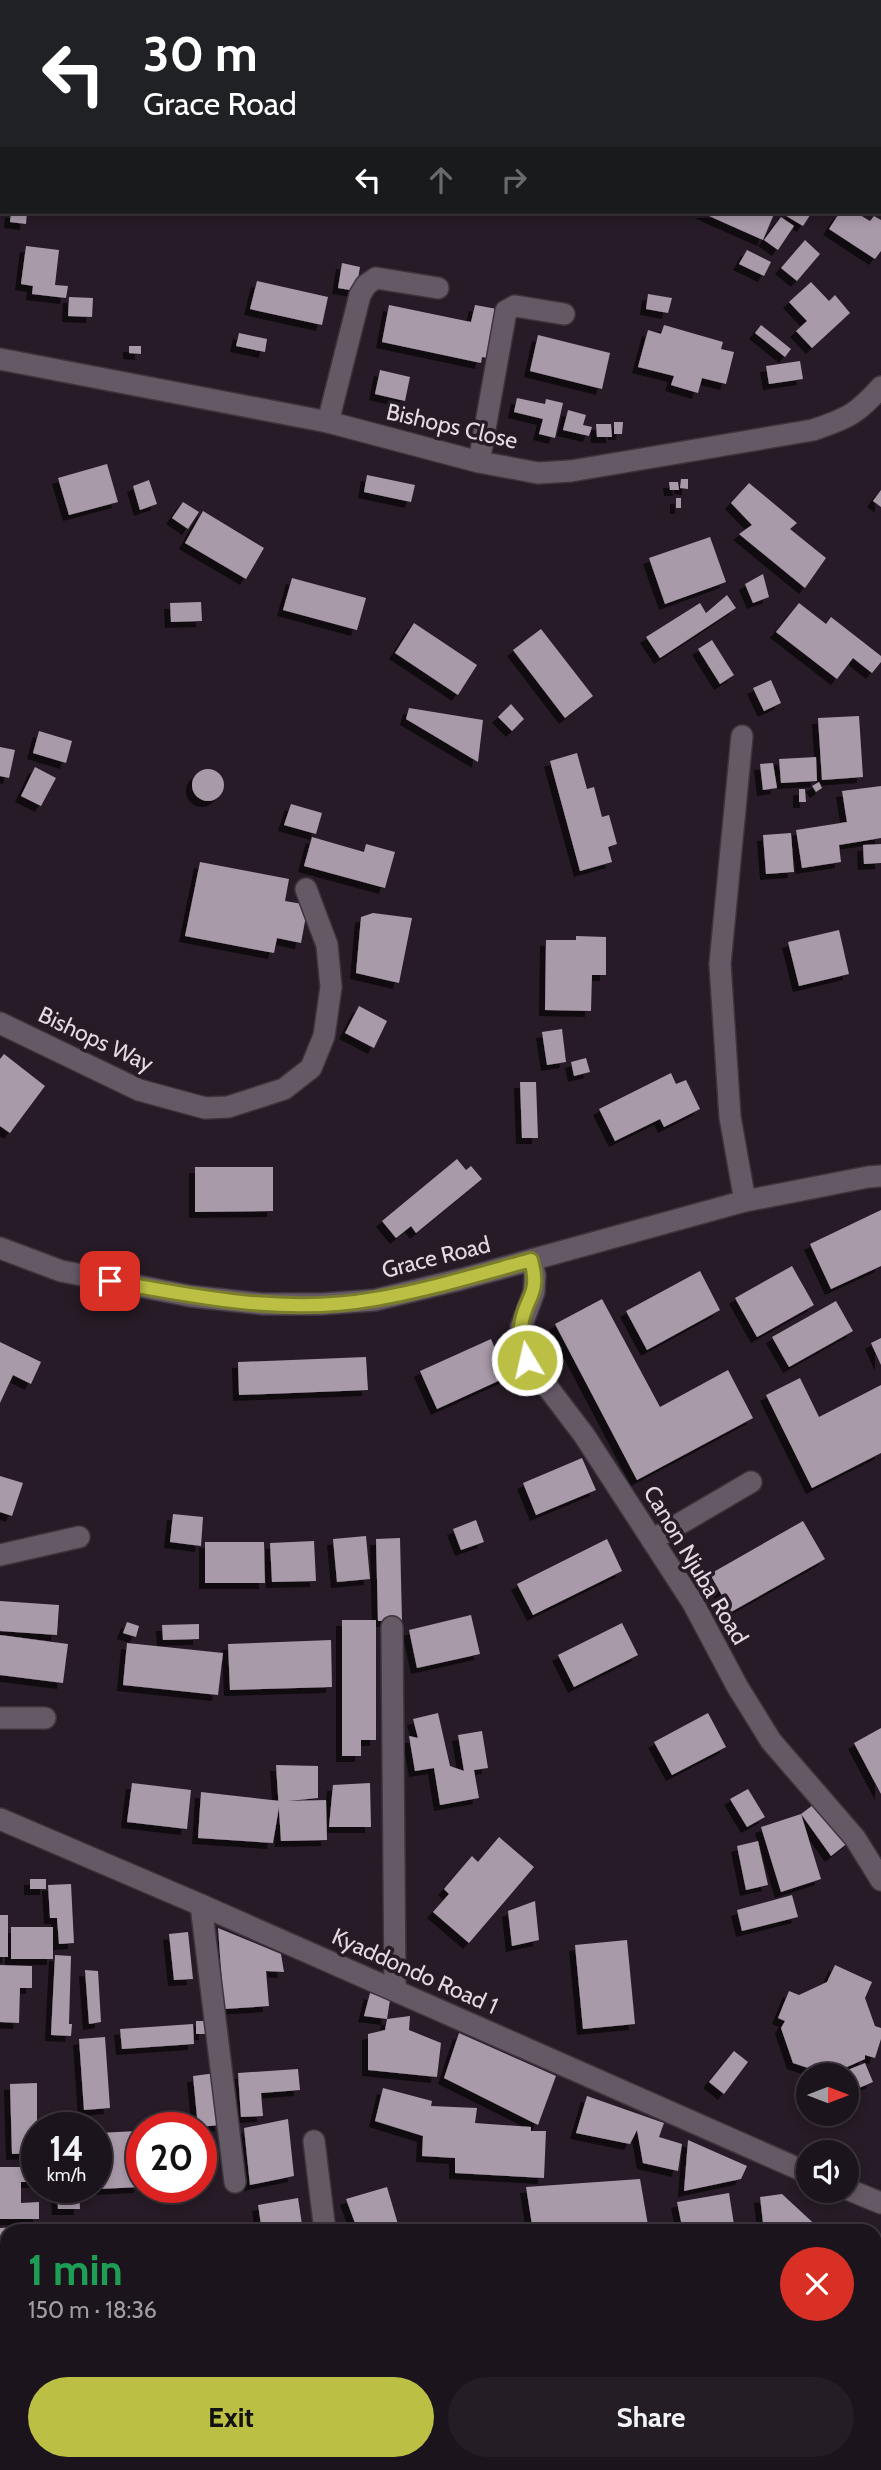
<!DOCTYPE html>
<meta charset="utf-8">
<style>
:root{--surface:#1c141c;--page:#251d25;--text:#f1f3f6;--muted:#a09ea3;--line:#3a333b;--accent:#bbc044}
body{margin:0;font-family:Cabin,sans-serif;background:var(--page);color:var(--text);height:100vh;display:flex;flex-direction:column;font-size:26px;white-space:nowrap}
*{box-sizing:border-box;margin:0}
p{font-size:23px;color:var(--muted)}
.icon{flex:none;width:38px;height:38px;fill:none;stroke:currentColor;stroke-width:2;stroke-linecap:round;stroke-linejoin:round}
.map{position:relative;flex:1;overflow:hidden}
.details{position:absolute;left:0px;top:2224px;width:882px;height:247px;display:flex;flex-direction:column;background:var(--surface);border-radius:21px 21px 0 0;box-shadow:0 4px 10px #0003,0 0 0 2px var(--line)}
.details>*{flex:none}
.guide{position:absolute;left:0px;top:0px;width:882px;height:214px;box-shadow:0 4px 10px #0003,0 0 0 2px var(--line);background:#202124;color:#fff;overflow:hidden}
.needle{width:46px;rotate:90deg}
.tools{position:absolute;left:796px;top:2063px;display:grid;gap:14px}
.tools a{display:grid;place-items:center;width:63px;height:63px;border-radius:50%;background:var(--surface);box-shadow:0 4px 10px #0003,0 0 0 2px var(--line);font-size:35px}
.speed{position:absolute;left:21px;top:2112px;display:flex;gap:14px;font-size:35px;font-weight:700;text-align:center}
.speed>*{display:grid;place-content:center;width:91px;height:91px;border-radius:50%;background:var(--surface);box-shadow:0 4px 10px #0003,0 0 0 2px var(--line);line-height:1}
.speed small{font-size:18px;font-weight:400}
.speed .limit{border:10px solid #d22;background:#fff;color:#111}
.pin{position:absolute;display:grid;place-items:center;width:60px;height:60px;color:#fff;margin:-30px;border-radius:14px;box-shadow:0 4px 10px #0006}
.me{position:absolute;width:77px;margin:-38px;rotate:351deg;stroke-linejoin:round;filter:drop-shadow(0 0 5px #0008)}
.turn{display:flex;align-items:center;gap:24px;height:147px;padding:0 28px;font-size:32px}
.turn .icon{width:91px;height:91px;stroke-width:2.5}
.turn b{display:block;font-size:49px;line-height:60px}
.lanes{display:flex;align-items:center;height:66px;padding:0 28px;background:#0003;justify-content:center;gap:35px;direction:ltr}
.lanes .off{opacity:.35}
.round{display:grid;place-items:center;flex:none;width:74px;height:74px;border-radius:37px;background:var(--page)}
.summary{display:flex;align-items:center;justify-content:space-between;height:119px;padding:0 28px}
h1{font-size:42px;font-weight:700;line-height:52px;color:#1e9e55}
.cta{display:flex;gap:14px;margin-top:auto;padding:14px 28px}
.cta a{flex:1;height:80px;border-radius:42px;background:var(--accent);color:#111;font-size:28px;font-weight:700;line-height:80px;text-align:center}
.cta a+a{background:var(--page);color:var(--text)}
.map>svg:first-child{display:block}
.building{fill:#a99aa9;filter:url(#shadow)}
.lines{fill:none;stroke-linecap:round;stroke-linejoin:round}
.minor-casing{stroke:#3d353d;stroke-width:24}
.major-casing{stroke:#3d353d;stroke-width:24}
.minor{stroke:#665966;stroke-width:21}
.major{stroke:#9e6c9e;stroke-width:21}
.route-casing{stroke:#7a7d2c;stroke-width:18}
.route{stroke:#bbc044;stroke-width:12}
.labels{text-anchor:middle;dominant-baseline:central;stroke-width:7;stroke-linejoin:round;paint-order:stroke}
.street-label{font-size:23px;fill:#e2dbe2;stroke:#261b26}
</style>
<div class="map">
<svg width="881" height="2470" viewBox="0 0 881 2470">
<defs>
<filter id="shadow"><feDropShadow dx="-6" dy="6" stdDeviation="0" flood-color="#0009"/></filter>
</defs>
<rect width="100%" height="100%" fill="#261b26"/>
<g class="building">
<polygon points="11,212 27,212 26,224 10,222"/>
<polygon points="700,212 769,212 774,214 763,240"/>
<polygon points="784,212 812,212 803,226 783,214"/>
<polygon points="840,212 855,212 870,221 874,216 881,220 881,251 875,259 829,229"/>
<polygon points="781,217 794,226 778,250 764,240"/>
<polygon points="805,240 820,254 797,281 781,268"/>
<polygon points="26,246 59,250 55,285 68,286 66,298 32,294 33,286 21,284"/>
<polygon points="747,250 771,262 764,276 739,264"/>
<polygon points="342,263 360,267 356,291 338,288"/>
<polygon points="257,281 328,297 322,325 250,309"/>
<polygon points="811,282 829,301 835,295 850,313 812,348 796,331 807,321 789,302"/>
<polygon points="648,294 672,298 668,313 646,309"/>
<polygon points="69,297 93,298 92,317 68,316"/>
<polygon points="389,305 471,322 475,305 497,309 487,358 482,357 481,363 382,342"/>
<polygon points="664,325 723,342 721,349 734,352 726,384 702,378 698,393 671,385 674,376 638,367 648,330 661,334"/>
<polygon points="761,325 791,349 785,357 755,333"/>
<polygon points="239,333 267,339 265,352 236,346"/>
<polygon points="538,335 610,353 602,389 530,371"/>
<polygon points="129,346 141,346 141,354 129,353"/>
<polygon points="800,361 803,379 769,384 766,366"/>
<polygon points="380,370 410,377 405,401 375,394"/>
<polygon points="517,398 545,404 546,399 563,403 555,438 539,434 543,419 514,412"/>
<polygon points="568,410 586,415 583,425 592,427 589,436 563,430"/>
<polygon points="614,422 623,422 622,434 614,434"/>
<polygon points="596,424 611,424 612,437 597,437"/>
<polygon points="107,464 118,502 69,515 58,478"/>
<polygon points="367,475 415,485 411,502 364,492"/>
<polygon points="681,479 688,479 688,489 680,488"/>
<polygon points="149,480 157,504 140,510 133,486"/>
<polygon points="669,482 678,482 679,490 670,490"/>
<polygon points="749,483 797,523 790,529 826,558 805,588 739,534 752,525 731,503"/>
<polygon points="881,490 881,507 873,501"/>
<rect x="676" y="498" width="5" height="10"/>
<polygon points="183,502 199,512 188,529 172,518"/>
<polygon points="203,511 264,548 246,579 185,543"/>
<polygon points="710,537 726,582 665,604 649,558"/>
<polygon points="763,574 769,597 753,603 745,584"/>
<polygon points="292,578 366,598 357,630 283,610"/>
<polygon points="727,595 736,608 660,658 646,637 700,603 706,613"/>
<polygon points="201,602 202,621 171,622 170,603"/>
<polygon points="799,603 826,624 831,617 881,656 881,662 872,673 853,658 837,679 776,632"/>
<polygon points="414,623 477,665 458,695 395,653"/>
<polygon points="541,629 593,696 565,718 513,650"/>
<polygon points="712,640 734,675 720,684 698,649"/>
<polygon points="771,680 781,703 764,711 753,688"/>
<polygon points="511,704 524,719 512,731 498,717"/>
<polygon points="409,708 483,720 478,762 406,719"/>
<polygon points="859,716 863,777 822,780 818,718"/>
<polygon points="39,731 72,741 66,763 33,753"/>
<polygon points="0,747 15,750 9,778 0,776"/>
<polygon points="577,753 587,789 594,787 602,817 609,815 617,844 608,847 612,862 580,871 550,761"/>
<polygon points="816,757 817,781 781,783 779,759"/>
<polygon points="773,763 777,788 763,790 760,764"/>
<polygon points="35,767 56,778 41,806 21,796"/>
<circle cx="208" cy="785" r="16"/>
<polygon points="819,782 822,788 816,792 812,786"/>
<polygon points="881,786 881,838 839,845 841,862 802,868 796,830 847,822 842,791"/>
<polygon points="799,789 805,789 806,802 799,802"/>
<polygon points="291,804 322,813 316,834 284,825"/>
<polygon points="791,833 794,872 766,874 763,835"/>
<polygon points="312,837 364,852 366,844 395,852 385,888 304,866"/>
<polygon points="881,844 881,863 864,864 863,845"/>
<polygon points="200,862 289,879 285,901 308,905 301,943 277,938 274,953 185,936"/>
<polygon points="373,913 412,918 399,983 356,973 361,917"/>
<polygon points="839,930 849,974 799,986 788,942"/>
<polygon points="576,936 606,937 606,975 592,975 591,1011 545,1010 546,940 576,940"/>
<polygon points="359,1006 387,1021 374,1048 345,1033"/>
<polygon points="562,1029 566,1062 547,1065 542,1032"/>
<polygon points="4,1054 45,1086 10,1133 0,1126 0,1059"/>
<polygon points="586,1058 590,1072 574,1076 571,1062"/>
<polygon points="671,1073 676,1084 686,1080 700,1109 664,1127 660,1119 615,1141 599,1109"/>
<polygon points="520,1082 536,1082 538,1138 522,1138"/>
<polygon points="457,1159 466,1170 471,1166 482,1179 416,1233 411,1226 396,1238 382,1221"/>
<polygon points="195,1167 273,1167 273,1211 195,1212"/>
<polygon points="881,1210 881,1266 831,1289 810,1244"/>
<polygon points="792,1266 814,1305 757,1337 735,1298"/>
<polygon points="700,1271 720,1310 647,1350 626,1311"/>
<polygon points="602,1299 660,1407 728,1370 753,1418 637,1480 555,1324"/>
<polygon points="836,1301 853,1331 789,1367 772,1337"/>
<polygon points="881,1338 881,1365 871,1343"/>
<polygon points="491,1339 507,1377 437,1409 420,1371"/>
<polygon points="0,1342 41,1362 31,1384 13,1375 0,1403"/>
<polygon points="366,1357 368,1390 239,1395 238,1362"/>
<polygon points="800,1378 819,1417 881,1385 881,1453 812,1488 766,1395"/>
<polygon points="582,1458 596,1490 536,1515 523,1483"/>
<polygon points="0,1476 23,1483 12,1516 0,1512"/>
<polygon points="173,1514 203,1517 201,1546 170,1542"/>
<polygon points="476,1520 484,1542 461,1550 453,1529"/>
<polygon points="803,1521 825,1559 731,1612 710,1574"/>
<polygon points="366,1536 370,1579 337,1582 333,1539"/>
<polygon points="400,1538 402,1621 378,1621 376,1539"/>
<polygon points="607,1539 622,1571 533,1615 517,1584"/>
<polygon points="314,1541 316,1581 272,1582 270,1543"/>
<polygon points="205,1542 264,1542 265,1583 205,1583"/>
<polygon points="0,1601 59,1605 57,1635 0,1631"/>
<polygon points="471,1615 480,1654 417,1668 409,1630"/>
<polygon points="342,1620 376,1620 376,1740 361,1740 361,1756 342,1756"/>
<polygon points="127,1622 139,1626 136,1637 123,1633"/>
<polygon points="622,1623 638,1655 574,1687 558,1655"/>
<polygon points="199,1624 199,1639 163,1640 162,1625"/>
<polygon points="0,1635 68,1644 63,1683 0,1675"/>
<polygon points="331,1640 332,1687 230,1690 228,1644"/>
<polygon points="127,1643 223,1653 218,1695 123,1685"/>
<polygon points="438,1713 450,1766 464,1771 458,1735 482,1731 488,1768 474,1770 479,1798 440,1805 434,1768 415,1771 409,1736 418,1738 413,1719"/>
<polygon points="708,1713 726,1747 672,1775 654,1742"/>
<polygon points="881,1728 881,1794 854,1743"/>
<polygon points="276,1765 318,1766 318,1798 288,1801 326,1800 327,1840 281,1841"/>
<polygon points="132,1783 191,1790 187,1829 127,1822"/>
<polygon points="370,1783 371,1827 329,1827 333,1785"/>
<polygon points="748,1789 765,1817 747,1827 730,1799"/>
<polygon points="201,1792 280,1801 273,1843 198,1838"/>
<polygon points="817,1802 849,1842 831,1856 801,1814 821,1879 781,1892 761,1827 801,1814"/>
<polygon points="499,1837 534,1867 469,1943 433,1912 449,1894 444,1889 472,1856 478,1862"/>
<polygon points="758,1841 768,1885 746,1890 737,1846"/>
<rect x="30" y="1879" width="16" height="10"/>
<polygon points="71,1884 74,1943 59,1944 57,1918 50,1918 48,1885"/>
<polygon points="792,1895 798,1917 742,1931 737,1910"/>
<polygon points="535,1901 539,1940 512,1946 508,1911"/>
<rect x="0" y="1915" width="8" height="42"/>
<rect x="11" y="1927" width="42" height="32"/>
<polygon points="218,1928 281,1954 284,1972 266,1971 269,2006 224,2009"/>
<polygon points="188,1932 193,1979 174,1980 169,1934"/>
<polygon points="627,1940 635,2024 583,2029 575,1945"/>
<polygon points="55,1955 71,1956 69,2024 72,2024 71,2036 51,2035"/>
<polygon points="0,1965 32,1966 32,1988 20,1988 19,2023 0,2022"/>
<polygon points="835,1965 872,1982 865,1998 875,2026 881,2028 881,2039 875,2058 865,2055 865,2059 829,2075 793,2063 781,2028 785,2021 778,2018 789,1991 799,1995 827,1982"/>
<polygon points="85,1970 98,1971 101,2022 89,2024"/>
<polygon points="370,1993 390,2000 387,2019 364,2016"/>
<polygon points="410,2016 409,2030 441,2043 437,2077 368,2070 368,2034 385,2030 387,2019"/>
<rect x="196" y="2021" width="9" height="13"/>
<polygon points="193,2024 194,2044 122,2049 120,2029"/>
<polygon points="459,2033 556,2076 538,2125 444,2078"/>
<polygon points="105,2037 110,2108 84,2110 79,2039"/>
<polygon points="734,2051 748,2062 724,2094 709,2082"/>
<polygon points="865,2063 873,2082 847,2093 847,2076 835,2075"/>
<polygon points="298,2069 300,2090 261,2093 263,2116 241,2117 238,2073"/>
<polygon points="216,2073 221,2125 198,2127 193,2076"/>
<polygon points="37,2083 37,2153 12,2154 10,2084"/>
<polygon points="383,2088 432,2101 431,2106 477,2108 475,2123 531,2127 531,2131 546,2131 544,2178 455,2173 455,2158 422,2156 423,2136 375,2121"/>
<polygon points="587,2096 664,2123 659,2137 682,2144 678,2171 643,2163 637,2130 630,2144 576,2133"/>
<polygon points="288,2119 294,2176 250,2185 244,2128"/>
<polygon points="138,2131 140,2187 99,2189 97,2133"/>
<polygon points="688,2140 747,2166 741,2179 684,2191"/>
<polygon points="0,2167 36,2167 36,2182 21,2182 21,2203 39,2202 39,2219 0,2219"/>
<polygon points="640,2179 649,2231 533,2231 526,2187"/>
<polygon points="387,2187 400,2231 358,2231 346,2199"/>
<polygon points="57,2188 79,2188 80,2209 58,2209"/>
<polygon points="729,2193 735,2231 683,2231 677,2202"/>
<polygon points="782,2194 822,2231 764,2231 760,2197"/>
<polygon points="298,2198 303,2231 262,2231 258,2205"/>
<polygon points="51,2225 52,2231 7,2231 7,2267 0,2267 0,2228"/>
<rect x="59" y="2228" width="17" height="3"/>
<rect x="0" y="2304" width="7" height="29"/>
<polygon points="298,2464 363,2464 364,2470 299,2470"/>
<polygon points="514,2464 559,2464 560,2470 507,2470 506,2466"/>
<polygon points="573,2464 623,2464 623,2466 614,2470 574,2470"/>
<polygon points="789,2464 824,2464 825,2468 820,2470 791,2470"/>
</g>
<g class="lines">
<g class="minor-casing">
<g id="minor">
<polyline points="433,0 433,2"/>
<polyline points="13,2 13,0"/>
<polyline points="291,2 291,0"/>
<polyline points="880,11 881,10"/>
<polyline points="0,68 2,61"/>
<path d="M0 359 328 422 479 462 538 473 571 471 813 430C848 418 857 414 881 387"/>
<polyline points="328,422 360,295 366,285 376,278 438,288"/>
<polyline points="479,462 506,311 515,306 564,314"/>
<polyline points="742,736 720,964 730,1117 745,1201"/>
<polyline points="0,1023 139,1090 205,1108 228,1107 284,1089 311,1068 324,1036 331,987 327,945 306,889"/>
<polyline points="0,1248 61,1271 190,1296 263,1304 322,1304 375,1300 462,1279 745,1201 868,1177 881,1176"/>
<polyline points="531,1260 535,1275 534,1292 521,1327 527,1360 584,1435 693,1603 737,1686 771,1741 855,1838 881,1880"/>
<polyline points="652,1540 751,1482"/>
<polyline points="0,1555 79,1537"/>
<polyline points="392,1627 395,1990"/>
<polyline points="0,1718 45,1718"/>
<polyline points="0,1819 201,1905 808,2173"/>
<polyline points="201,1905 235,2182"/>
<polyline points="314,2141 325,2231"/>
<polyline points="847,2189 881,2203"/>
<polyline points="152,2464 153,2470"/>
<polyline points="404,2464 406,2470"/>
<polyline points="725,2464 727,2470"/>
</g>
</g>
<g class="major-casing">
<g id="major">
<polyline points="651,0 656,2"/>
<polyline points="880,133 881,134"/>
<polyline points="875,2260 881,2258"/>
<polyline points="875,2294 881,2292"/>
<polyline points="0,2449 7,2447"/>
<polyline points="44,2470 75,2464"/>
</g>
</g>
<use href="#minor" class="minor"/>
<use href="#major" class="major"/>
</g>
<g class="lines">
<g class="route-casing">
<path id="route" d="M110 1281C196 1297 287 1315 375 1299 428 1290 480 1274 531 1260 541 1296 525 1296 521 1326 520 1336 525 1350 527 1360"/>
</g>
<use href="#route" class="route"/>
</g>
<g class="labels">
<g class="street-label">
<text transform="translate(452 426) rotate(13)">Bishops Close</text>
<text transform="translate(96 1039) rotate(25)">Bishops Way</text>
<text transform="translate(436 1257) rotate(-14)">Grace Road</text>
<text transform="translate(696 1565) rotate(59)">Canon Njuba Road</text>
<text transform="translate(415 1971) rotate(24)">Kyaddondo Road 1</text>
</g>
</g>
</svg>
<div class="tools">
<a><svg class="needle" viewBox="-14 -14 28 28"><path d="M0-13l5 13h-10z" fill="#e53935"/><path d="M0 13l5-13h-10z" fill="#a09ea3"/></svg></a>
<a><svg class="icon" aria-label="sound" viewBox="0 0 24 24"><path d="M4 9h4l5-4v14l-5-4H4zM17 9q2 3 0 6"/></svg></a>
</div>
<div class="speed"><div>14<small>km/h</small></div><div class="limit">20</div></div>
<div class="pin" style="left:110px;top:1281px;background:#d93025"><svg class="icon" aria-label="arrive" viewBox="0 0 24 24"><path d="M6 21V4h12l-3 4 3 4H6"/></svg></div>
<svg class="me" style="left:527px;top:1360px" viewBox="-20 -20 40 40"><circle r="17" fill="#bbc044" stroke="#fff" stroke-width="3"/><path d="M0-11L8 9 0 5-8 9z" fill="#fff"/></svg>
<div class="guide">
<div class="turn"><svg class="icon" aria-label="left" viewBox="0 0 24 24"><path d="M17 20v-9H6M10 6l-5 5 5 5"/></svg><div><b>30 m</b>Grace Road</div></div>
<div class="lanes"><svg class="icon" aria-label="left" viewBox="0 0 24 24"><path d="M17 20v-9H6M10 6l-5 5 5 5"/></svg><svg class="icon off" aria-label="ahead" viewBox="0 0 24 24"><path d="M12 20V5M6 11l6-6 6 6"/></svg><svg class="icon off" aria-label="right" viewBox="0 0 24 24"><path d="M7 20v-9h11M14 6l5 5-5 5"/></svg></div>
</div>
<section class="details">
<div class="summary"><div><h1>1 min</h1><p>150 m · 18:36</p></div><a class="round" style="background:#d93025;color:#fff"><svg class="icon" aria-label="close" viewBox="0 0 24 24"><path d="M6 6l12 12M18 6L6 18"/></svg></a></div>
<div class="cta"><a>Exit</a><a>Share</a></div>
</section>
</div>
